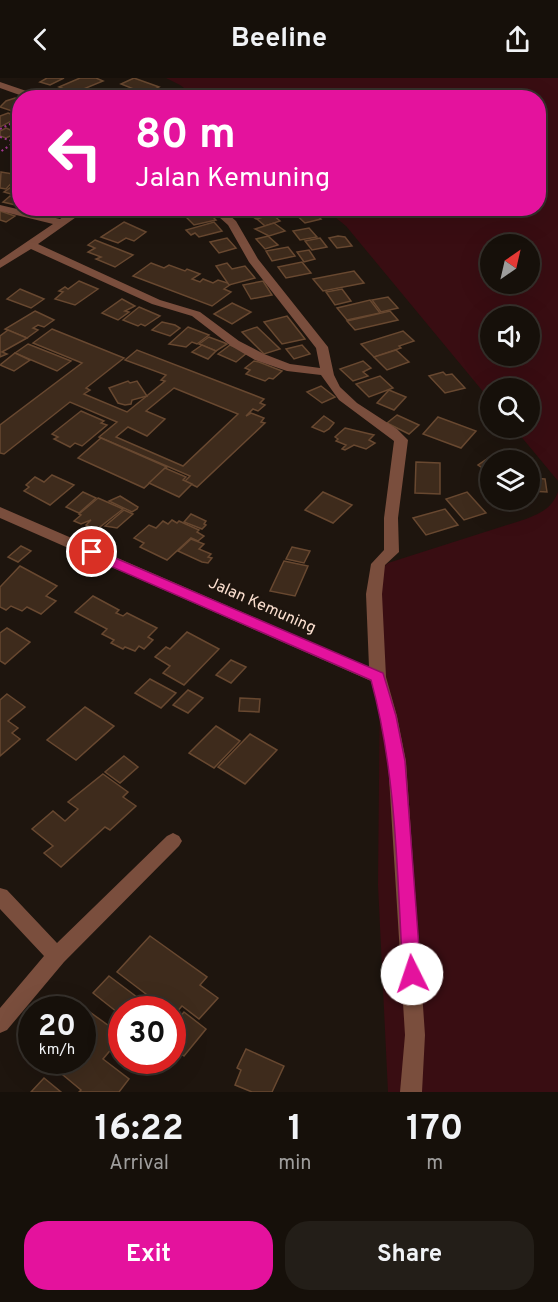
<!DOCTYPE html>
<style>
:root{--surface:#16100a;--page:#231e18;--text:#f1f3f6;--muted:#9e9d9c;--line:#35302b;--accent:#e4129d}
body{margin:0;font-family:Overpass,sans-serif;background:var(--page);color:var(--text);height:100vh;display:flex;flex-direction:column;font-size:22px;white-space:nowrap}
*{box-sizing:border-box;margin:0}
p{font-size:20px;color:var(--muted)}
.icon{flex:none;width:33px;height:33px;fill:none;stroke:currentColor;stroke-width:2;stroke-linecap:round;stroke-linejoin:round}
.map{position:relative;height:1014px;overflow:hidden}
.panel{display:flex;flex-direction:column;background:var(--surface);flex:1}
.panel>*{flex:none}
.hud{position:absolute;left:12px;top:12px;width:534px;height:126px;border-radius:24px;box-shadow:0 6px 24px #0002,0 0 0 2px var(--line);background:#e4129d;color:#fff;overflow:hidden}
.needle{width:39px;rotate:34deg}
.controls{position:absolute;left:480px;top:156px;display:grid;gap:12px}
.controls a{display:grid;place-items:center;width:60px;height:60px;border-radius:50%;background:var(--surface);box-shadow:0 6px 24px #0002,0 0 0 2px var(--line);font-size:30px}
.speed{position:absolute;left:18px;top:918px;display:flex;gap:12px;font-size:30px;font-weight:700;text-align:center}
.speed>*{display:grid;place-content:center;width:78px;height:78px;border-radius:50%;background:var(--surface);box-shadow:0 6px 24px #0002,0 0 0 2px var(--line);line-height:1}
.speed small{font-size:15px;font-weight:400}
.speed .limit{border:9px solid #d22;background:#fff;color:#111}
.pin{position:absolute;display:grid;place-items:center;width:51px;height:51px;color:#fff;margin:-26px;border:3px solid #fff;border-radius:50%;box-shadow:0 2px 6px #0007}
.me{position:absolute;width:66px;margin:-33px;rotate:356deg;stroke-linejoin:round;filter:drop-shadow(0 0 4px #0008)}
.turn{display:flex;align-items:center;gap:21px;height:126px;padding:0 24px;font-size:27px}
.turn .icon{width:78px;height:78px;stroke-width:2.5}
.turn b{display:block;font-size:42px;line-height:51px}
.eta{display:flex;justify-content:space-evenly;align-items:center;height:102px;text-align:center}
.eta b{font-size:36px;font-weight:700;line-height:42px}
.cta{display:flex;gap:12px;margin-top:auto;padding:12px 24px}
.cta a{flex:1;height:69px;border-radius:24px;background:var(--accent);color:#fff;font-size:24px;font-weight:700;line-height:69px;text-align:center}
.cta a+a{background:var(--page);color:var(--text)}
header{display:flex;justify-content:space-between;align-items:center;height:78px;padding:0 24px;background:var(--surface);font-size:27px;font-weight:700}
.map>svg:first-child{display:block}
.water{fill:#390d12;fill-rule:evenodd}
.building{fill:#3e2b1c;stroke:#684830;stroke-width:1.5;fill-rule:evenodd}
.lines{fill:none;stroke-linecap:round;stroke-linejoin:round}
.path{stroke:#a73794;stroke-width:2;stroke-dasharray:2 3;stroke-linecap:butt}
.minor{fill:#7a4e3d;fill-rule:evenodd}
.route{fill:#e4129d;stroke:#940c66;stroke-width:1.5}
.labels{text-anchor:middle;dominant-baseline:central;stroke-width:4.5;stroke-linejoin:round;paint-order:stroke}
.street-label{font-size:16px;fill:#fbdfcf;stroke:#1e150e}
</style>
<header><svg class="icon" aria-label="back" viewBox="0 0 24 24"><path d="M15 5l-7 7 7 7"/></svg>Beeline<svg class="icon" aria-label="share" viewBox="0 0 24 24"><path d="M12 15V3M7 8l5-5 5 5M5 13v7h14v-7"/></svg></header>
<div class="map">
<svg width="558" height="1014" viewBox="0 0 558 1014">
<rect width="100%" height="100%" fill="#1e150e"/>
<g class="water">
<path d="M166 0H558V403L514 350H530V310H490V322L346 148 325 131 538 130V20L196 19 180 7ZM490 166H530V206H490ZM490 238H530V278H490Z"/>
<path d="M558 414V1014H388L378 807 381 491 388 485 526 441C541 435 552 430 558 414Z"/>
</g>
<g class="building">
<polygon points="47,0 64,0 50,7 40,4"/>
<polygon points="80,0 96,0 103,3 74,15 59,9"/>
<polygon points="134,0 159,9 146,16 121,6"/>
<polygon points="120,11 131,14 120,20 109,16"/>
<polygon points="15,20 20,22 20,29 12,33 0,29 6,23"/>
<polygon points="8,35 19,39 0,49 0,38"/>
<polygon points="6,50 15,54 17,55 6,60 0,58 0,53"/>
<polygon points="1,94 19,97 6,111 0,110"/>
<polygon points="20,103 20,113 14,117 4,114"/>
<polygon points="10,118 20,121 20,128 3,124"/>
<polygon points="204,130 216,142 194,147 182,135"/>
<polygon points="240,130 270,130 275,133 256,141"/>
<polygon points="309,130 321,141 305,145 293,134"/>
<polygon points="0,133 15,138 6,144 0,142"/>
<polygon points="272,136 280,143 265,148 257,141"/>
<polygon points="124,144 146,154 134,163 126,160 118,165 101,159"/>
<polygon points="214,144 222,153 199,159 195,155 191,157 186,152"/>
<polygon points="274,145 285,153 269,158 255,151"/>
<polygon points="309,150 317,159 300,162 293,153"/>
<polygon points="268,158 278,167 265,171 256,161"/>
<polygon points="338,158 345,159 352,168 337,170 329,160"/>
<polygon points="227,160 236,170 219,175 210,164"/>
<polygon points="320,160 327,169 312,172 305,163"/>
<polygon points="95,162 133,177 115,189 96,181 101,179 88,174 95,170 88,167"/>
<polygon points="288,169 295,178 272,183 266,173"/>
<polygon points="309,172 315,181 304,184 297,174"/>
<polygon points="302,184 311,195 286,200 278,189"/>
<polygon points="151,185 164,190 169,187 185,193 187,191 200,196 192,201 200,204 203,201 213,205 218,202 231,206 224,211 231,214 212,228 133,198"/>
<polygon points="227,185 232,191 245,188 255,200 229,207 216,188"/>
<polygon points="354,193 364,205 323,213 313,201"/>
<polygon points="79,203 98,211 75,227 55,221 63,214 59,213 65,209 68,211"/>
<polygon points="263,203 272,217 251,221 243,207"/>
<polygon points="20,211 44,221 31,230 7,221"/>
<polygon points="342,211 351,223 335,227 326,214"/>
<polygon points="388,219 398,230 381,234 372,222"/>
<polygon points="122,221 135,228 125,233 129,234 118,242 102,235"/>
<polygon points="370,222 380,235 347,242 337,230"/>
<polygon points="232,225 251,234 232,246 214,236"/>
<polygon points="139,229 160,238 145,248 141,246 138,248 123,242"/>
<polygon points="35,233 54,242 44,249 38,247 33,250 38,252 27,260 5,251"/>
<polygon points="390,233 398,242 355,252 347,243"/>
<polygon points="287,238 305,261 282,266 264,244"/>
<polygon points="162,244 175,247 180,250 170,258 152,252"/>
<polygon points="188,249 209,257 197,266 192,264 186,269 169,266"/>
<polygon points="257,249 280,271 264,276 242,254"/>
<path d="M52 251 124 280 86 310 90 312 84 316 127 334 165 303 161 302 166 297 125 282 137 272 264 321 260 325 265 327 258 333 253 331 246 338 251 335 264 340 261 344 265 345 197 409 185 403 190 398 99 359 117 344 70 324 4 376 0 375V347L82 285 33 265ZM174 310 238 336 183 388 116 359 128 349 147 358 165 341 146 333Z"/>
<polygon points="8,252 27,260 2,274 7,276 0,279 0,258"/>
<polygon points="403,253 414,263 399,268 401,270 374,279 361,266"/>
<polygon points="209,259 225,265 227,266 216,273 199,266"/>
<polygon points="28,266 71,283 57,293 15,275"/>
<polygon points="202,267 216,273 208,281 192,274"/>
<polygon points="230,267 248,274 236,284 218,276"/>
<polygon points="302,267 310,276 294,281 286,271"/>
<polygon points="396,272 409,284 387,292 374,279"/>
<polygon points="15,275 30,282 14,293 0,287"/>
<polygon points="254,283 259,284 282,293 273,301 269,300 265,303 246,296 250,292 245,290"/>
<polygon points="363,283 371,290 363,294 368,298 353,303 340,291"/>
<polygon points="443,294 446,297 452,296 465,310 445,315 429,298"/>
<polygon points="380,298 393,310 369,319 356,306"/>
<polygon points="128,303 130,305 137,303 147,318 132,322 131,326 125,327 118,325 109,310"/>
<polygon points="321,308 335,319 322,325 307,314"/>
<polygon points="389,312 406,319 394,332 377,325"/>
<polygon points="81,333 104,343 101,345 107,347 82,368 75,365 70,369 54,361 58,359 52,356"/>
<polygon points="397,337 419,347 409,356 387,345"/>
<polygon points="324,338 334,345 329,351 324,354 312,349"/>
<polygon points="438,339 476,353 461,370 423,356"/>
<polygon points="345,350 374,357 369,362 375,365 366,371 354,367 345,372 342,371 346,367 336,363 338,361 335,359"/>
<polygon points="101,360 167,389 144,410 78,380"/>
<polygon points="493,377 501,382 490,382 490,395 478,387"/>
<polygon points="416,384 440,385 440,416 415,415"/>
<polygon points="165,390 186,399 183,402 192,406 179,419 149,405"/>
<polygon points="52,397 74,407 50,427 24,413 29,409 26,407 35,399 44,404"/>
<polygon points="530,400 545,401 547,414 530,413"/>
<polygon points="83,414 96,420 79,435 66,429"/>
<polygon points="323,414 352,427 333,445 305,432"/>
<polygon points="467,414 486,435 464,442 446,421"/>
<polygon points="120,418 138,429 137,431 132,434 109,423"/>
<polygon points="98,420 123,431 96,452 86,447 91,442 81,446 74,443 81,437 79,436"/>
<polygon points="445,431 458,447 426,457 413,440"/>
<polygon points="124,432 133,436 117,450 105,448"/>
<polygon points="191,436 206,443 204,446 206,447 202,451 184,444"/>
<polygon points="172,442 177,445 179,443 199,452 197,454 204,458 198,463 191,460 167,482 140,469 144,465 134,460 149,447 156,450 163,443 168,446"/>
<polygon points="191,461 204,466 199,471 211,476 208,479 212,480 208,485 202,484 178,473"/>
<polygon points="21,468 31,473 18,484 8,479"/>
<polygon points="292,469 310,473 304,485 286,481"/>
<polygon points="284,483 308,488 295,518 270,513"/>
<polygon points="20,488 57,508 46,518 56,523 41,536 27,529 22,533 11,528 6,532 0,529 0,509"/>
<polygon points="93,518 119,532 116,535 123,538 127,535 157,550 148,559 153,562 144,571 139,568 135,573 125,569 123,571 111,565 114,562 102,556 107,551 75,534"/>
<polygon points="7,550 30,564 5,586 0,583 0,555"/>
<polygon points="187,554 219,571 184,607 163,595 170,588 155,579 166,569 170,571"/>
<polygon points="231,582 246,589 231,605 216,597"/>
<polygon points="150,601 176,615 161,630 135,615"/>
<polygon points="188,612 203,620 188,635 173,627"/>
<polygon points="7,616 25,629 8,643 18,650 12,655 20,661 0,678 0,622"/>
<polygon points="240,620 260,621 259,634 239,633"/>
<polygon points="85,629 114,648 76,682 47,662"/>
<polygon points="216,648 240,663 214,690 189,675"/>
<polygon points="250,656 277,672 245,706 218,689"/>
<polygon points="124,678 138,689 120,705 105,694"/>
<polygon points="103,696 128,714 123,719 136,728 110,752 105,749 61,789 44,775 53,768 32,751 53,733 65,743 78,731 68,724"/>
<polygon points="150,858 207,899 200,907 218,920 199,941 182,928 174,937 172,932 167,932 117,894"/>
<polygon points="109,898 154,932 122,932 122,938 93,915"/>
<polygon points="87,932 116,953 111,957 119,962 103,981 129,1001 119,1014 79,1014 81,1012 45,982 82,982 82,937"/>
<polygon points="184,934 206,951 184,978 172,969 172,948"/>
<polygon points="246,971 284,988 272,1014 252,1014 235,1007 241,992 237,990"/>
<polygon points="44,1000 61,1014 31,1014"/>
</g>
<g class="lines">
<g class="path">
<polyline points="0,51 20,41"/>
<polyline points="0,59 15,64 0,74"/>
</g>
<g class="minor">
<polygon points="0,4 41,18 42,20 28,20 0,10"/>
<polygon points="0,127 60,141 76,130 89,130 38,166 160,222 200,234 239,263 264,276 290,286 320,290 316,270 249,184 228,147 209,130 221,130 236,143 258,181 328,269 334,297 340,309 357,325 397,351 408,362 398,440 399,474 385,487 382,516 386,599 397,638 406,683 425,957 422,1014 400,1014 405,957 388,683 381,638 371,603 0,440 0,429 369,589 366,516 371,486 384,472 384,440 394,363 339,322 321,297 287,293 255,282 231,268 192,238 152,226 31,171 0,190 0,182 53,146 0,133"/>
<polygon points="173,755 179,758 182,763 179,768 64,884 7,952 0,955 0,930 44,878 0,831 0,810 7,812 57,865 167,758"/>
</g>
</g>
<path class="route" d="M92 470 383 595 396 638 405 683 421 896 418 902 412 904 406 902 403 896C397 798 397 697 371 602L87 478 85 474 87 471Z"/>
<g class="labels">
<g class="street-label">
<text transform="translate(262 528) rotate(24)">Jalan Kemuning</text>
</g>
</g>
</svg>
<div class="controls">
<a><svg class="needle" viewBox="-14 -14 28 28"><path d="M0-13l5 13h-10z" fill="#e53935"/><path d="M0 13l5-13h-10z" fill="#9e9d9c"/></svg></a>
<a><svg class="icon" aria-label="sound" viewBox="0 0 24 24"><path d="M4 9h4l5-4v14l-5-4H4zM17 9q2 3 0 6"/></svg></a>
<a><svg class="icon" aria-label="search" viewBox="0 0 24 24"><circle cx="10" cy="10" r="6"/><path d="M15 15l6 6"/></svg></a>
<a><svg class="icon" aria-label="layers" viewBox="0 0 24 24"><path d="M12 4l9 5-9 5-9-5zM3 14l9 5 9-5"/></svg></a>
</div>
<div class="speed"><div>20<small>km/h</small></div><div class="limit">30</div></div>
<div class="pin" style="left:92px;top:474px;background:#d93025"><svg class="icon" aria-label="arrive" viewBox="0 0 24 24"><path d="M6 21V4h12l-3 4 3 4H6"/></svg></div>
<svg class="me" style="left:412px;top:896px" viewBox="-20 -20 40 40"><circle r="19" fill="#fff"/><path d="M0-13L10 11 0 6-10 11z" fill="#e4129d"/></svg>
<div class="hud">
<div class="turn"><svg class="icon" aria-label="left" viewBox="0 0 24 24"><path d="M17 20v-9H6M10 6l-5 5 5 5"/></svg><div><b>80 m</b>Jalan Kemuning</div></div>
</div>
</div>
<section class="panel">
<div class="eta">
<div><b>16:22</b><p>Arrival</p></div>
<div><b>1</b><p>min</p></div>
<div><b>170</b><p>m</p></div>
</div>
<div class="cta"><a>Exit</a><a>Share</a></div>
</section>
